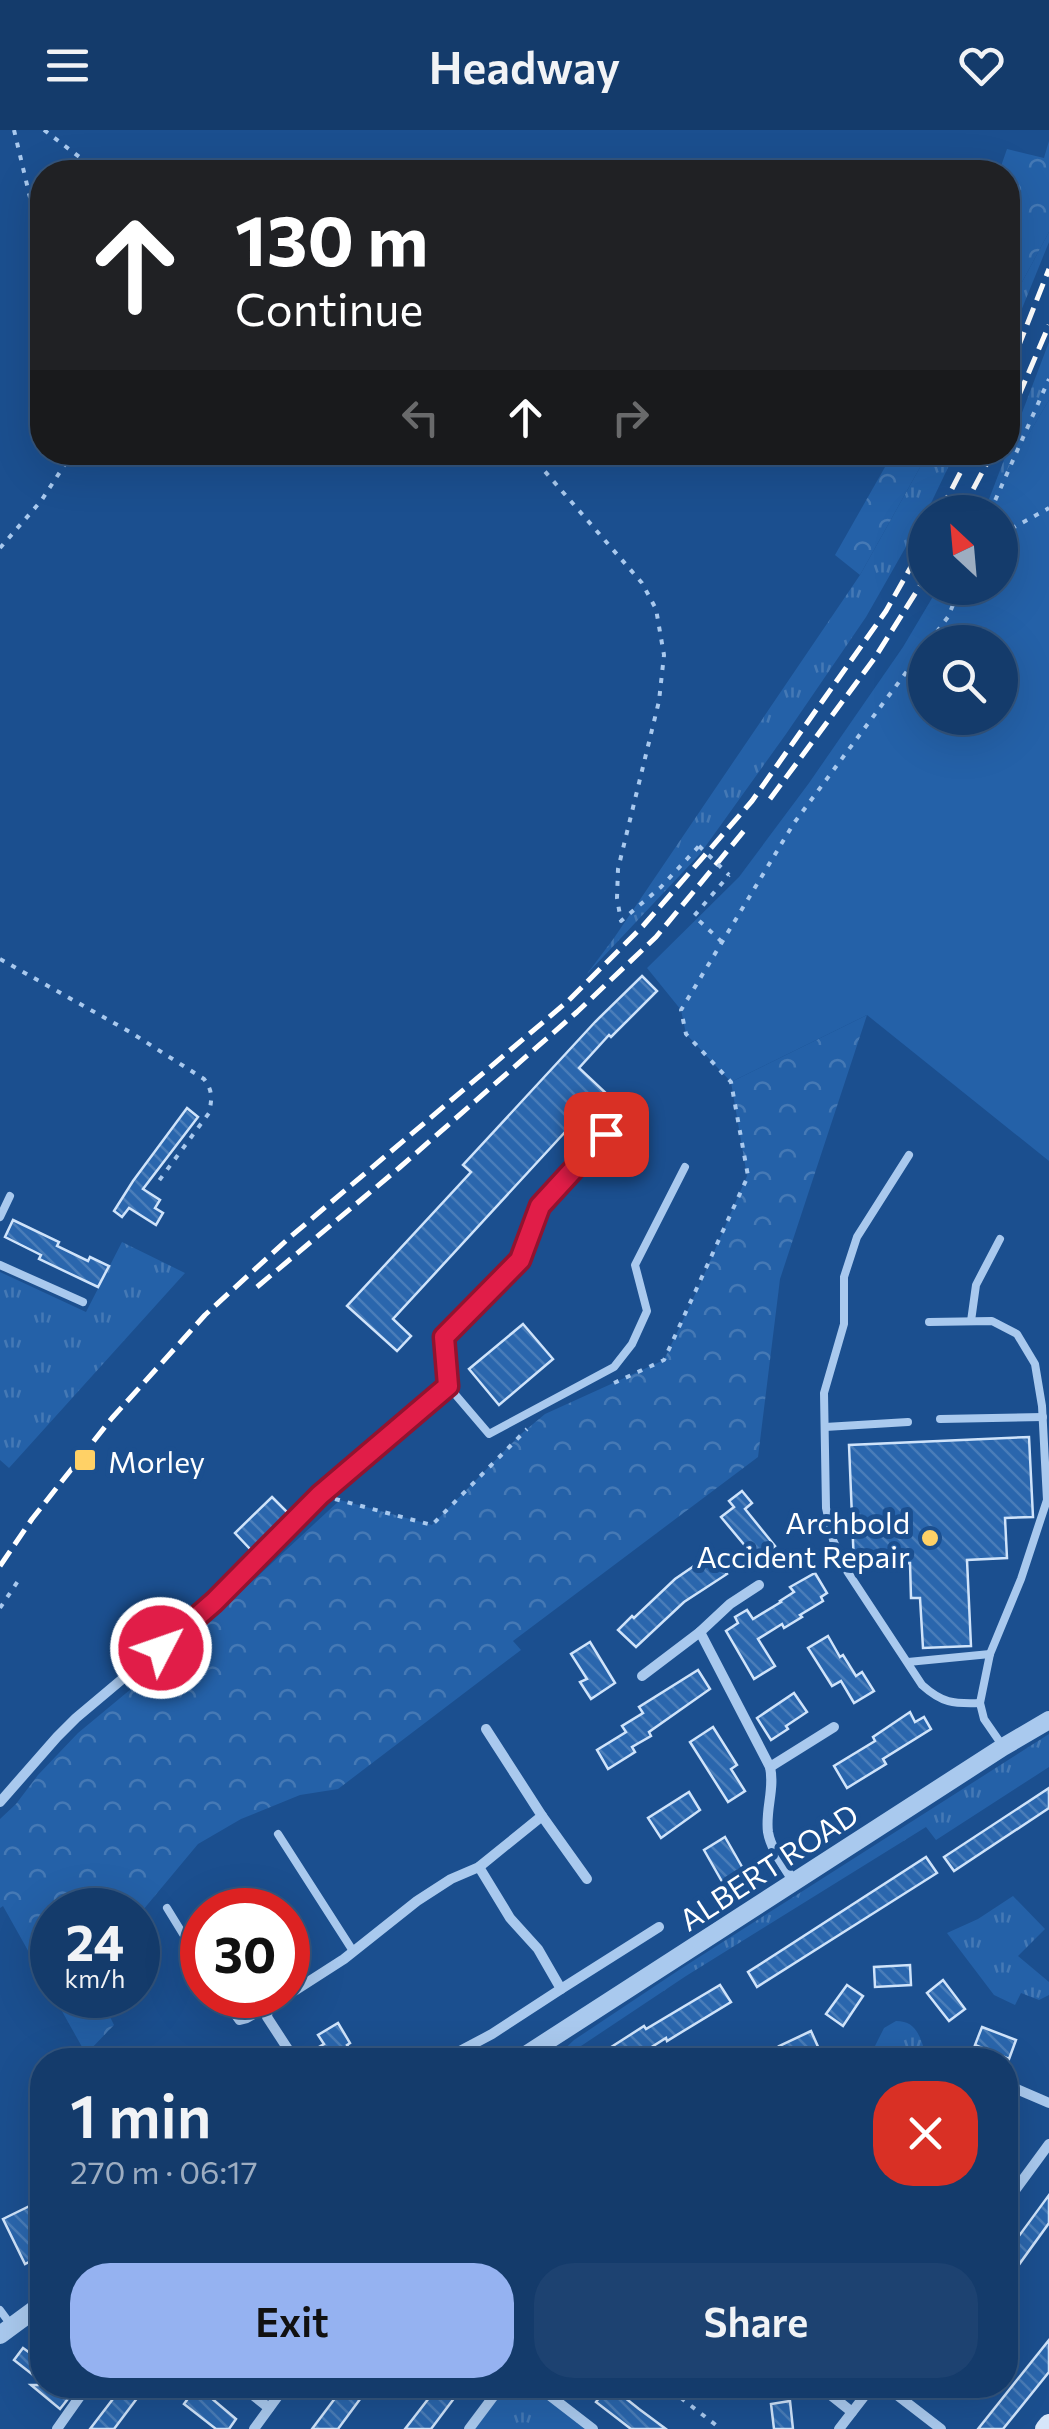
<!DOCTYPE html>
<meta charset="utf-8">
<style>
:root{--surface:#143b6b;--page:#1d4271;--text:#f1f3f6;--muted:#9dadc1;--line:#33557e;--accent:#95b2f1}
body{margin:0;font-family:Commissioner,sans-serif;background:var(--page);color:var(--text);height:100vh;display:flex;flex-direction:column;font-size:38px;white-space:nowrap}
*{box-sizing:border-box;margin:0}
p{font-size:32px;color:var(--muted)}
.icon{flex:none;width:55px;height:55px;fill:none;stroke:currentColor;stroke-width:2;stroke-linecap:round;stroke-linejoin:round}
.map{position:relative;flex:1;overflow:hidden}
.details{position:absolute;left:30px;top:1918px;width:988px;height:350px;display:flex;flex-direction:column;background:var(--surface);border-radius:40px;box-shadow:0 10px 40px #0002,0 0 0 2px var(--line)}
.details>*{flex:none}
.guide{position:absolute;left:30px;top:30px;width:990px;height:305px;border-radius:40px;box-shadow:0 10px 40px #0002,0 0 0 2px var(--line);background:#202124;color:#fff;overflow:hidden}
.needle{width:65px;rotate:334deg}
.controls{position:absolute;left:908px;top:365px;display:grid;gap:20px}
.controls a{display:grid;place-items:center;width:110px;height:110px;border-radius:50%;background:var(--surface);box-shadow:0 10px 40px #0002,0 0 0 2px var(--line);font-size:50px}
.speed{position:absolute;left:30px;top:1758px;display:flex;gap:20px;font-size:50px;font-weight:700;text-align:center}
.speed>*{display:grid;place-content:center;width:130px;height:130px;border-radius:50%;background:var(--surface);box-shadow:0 10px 40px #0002,0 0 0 2px var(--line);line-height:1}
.speed small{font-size:25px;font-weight:400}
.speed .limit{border:15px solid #d22;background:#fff;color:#111}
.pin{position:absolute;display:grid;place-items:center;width:85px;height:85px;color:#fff;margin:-42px;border-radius:20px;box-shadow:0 5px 15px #0006}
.me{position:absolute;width:110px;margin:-55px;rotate:49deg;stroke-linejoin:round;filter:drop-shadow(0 0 8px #0008)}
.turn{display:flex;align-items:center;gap:35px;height:210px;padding:0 40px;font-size:45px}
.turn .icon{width:130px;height:130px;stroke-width:2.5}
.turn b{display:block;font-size:70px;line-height:85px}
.lanes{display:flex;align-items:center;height:95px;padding:0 40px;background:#0003;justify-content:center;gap:50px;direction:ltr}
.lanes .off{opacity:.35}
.round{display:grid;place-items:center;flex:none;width:105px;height:105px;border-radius:40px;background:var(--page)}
.overview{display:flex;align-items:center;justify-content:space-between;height:170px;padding:0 40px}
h1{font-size:60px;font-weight:600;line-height:75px}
.primary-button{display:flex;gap:20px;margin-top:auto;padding:20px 40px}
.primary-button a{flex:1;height:115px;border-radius:40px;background:var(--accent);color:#111;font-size:40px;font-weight:600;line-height:115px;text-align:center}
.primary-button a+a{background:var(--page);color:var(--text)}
header{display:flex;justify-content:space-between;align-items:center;height:130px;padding:0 40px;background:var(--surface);font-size:45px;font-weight:600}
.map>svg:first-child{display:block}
.grass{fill:url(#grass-tufts)}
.forest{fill:url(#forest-crowns)}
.park{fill:#2461a8;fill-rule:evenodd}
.building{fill:url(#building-back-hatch);stroke:#cfe3fa;stroke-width:2.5}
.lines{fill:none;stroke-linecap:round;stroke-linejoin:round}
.path{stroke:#a9c9ee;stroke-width:4;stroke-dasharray:5 8;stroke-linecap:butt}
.service{stroke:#a9c9ee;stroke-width:8}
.minor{stroke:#a9c9ee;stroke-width:10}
.tertiary{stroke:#a9c9ee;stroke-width:18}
.secondary{stroke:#d6e6fa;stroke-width:20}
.rail{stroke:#fff;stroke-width:5;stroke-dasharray:18 8;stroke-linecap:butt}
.path-bridge{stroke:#a9c9ee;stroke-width:4;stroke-dasharray:5 8;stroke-linecap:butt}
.route-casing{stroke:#92132f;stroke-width:25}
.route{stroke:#e11d48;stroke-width:18}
.poi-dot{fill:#ffd166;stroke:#1b4f8f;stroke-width:4}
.labels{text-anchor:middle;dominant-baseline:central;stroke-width:10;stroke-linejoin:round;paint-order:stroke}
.poi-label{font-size:30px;fill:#fff;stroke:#1b4f8f;text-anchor:start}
.street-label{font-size:30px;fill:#fff;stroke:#1b4f8f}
</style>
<header><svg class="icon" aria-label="menu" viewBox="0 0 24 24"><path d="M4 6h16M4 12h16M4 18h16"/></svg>Headway<svg class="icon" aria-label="heart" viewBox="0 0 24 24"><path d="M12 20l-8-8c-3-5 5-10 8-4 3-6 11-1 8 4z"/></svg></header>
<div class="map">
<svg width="1049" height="2299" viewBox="0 0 1049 2299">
<defs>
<pattern id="grass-tufts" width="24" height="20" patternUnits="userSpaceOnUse" patternTransform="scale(2.5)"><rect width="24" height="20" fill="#2461a8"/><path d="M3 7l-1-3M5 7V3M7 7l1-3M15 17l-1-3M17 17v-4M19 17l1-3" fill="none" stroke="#4579b5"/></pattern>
<pattern id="forest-crowns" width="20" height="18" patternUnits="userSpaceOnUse" patternTransform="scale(2.5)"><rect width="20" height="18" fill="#2461a8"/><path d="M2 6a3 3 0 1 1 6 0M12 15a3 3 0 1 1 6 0" fill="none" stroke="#4579b5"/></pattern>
<pattern id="building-back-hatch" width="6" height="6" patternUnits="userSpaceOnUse" patternTransform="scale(2.5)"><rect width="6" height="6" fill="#2a66ad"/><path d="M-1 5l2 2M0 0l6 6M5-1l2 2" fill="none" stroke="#4a7db9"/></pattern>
</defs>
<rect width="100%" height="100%" fill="#1b4f8f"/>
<g class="grass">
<polygon points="1049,102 1049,112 1008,213 1008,178"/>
<polygon points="1049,212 1049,270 986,377"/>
<polygon points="928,323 955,323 932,371 866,487 786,604 700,724 587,844 614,808 860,445"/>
<polygon points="122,1112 185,1143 9,1338 0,1330 0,1142 86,1182"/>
<polygon points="1049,1604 1049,1637 936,1710 926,1697 686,1846 575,1920 563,1930 553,1930 574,1910 682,1838"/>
<polygon points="1013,1766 1045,1799 1018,1826 1049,1852 1049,1865 1039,1870 1021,1863 1015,1875 994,1865 947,1803 978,1789"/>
<path d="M896 1891C917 1891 920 1907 926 1925L869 1928 884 1898Z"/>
<polygon points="502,2255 536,2255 593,2299 469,2299"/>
</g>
<g class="forest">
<polygon points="1049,11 1049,102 1008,178 1008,42 999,42 1007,19 1044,28"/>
<polygon points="893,323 928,323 860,445 835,425"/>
<polygon points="867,885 780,1149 758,1327 513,1511 521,1520 338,1659 300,1665 241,1689 198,1714 138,1786 138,1780 52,1780 52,1865 99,1865 114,1895 86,1924 3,1776 0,1778 0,1689 16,1674 38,1645 78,1603 178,1520 340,1370 432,1395 521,1304 545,1284 664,1230 700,1154 747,1046 731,952"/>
</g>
<path class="park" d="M1049 270V1031L867 885 731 952 686 904 681 880 647 838 739 747 809 653 903 517 938 458H1000V382H982ZM925 512H1000V588H925Z"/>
<g class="building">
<polygon points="642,846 657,861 611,907 609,905 579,938 609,966 593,984 600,991 579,1014 566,1001 393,1189 411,1206 397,1221 347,1176 471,1042 463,1035 595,892"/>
<polygon points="187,978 198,987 143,1059 160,1070 155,1078 163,1083 156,1095 129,1078 122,1087 114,1081 133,1051"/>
<polygon points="13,1090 59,1112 57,1116 88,1131 90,1127 109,1136 98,1157 39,1129 41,1125 5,1107"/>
<polygon points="523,1194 553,1229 499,1275 469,1239"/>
<polygon points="1029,1307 1033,1387 1005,1388 1007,1428 967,1430 971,1516 923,1518 920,1468 911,1468 910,1433 854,1435 849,1315"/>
<polygon points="742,1361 752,1373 745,1379 775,1416 757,1430 721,1387 734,1377 729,1371"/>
<polygon points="272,1367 288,1383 251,1420 235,1403"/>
<polygon points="713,1423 727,1444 684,1472 636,1517 618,1500 632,1486 634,1488 675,1449"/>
<polygon points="815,1443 827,1463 821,1467 823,1471 800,1485 802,1487 784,1498 782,1494 758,1509 775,1536 754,1549 726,1501 738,1493 735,1487 747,1480 753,1489 781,1472 780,1471 794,1462 790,1457"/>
<polygon points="828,1506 840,1527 843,1525 856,1546 862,1542 874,1561 854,1573 841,1551 832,1556 808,1518"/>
<polygon points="590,1512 615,1553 591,1569 580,1552 587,1549 571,1524"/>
<polygon points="698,1540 710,1559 649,1602 651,1606 632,1617 635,1622 608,1639 597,1620 626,1602 622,1596 643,1583 639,1577"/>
<polygon points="794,1563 807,1582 786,1596 788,1599 771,1610 757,1588"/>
<polygon points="910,1582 915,1592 924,1587 931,1599 883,1629 886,1634 847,1658 834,1636 875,1611 873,1607"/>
<polygon points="713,1597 737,1635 731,1639 745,1661 728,1672 690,1612"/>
<polygon points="1049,1658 1049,1678 954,1741 944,1727"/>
<polygon points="689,1662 700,1680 661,1708 648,1688"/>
<polygon points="725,1707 749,1749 728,1762 704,1720"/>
<polygon points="926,1727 937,1743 757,1857 748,1842"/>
<polygon points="910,1835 911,1855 875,1857 874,1837"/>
<polygon points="943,1850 965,1879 949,1891 927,1863"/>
<polygon points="720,1855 731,1872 667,1911 666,1908 631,1930 591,1930 644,1896 646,1899"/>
<polygon points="847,1855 863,1866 843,1896 826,1884"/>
<polygon points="338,1893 350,1913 347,1915 357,1930 327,1930 319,1917 324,1914 318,1905"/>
<polygon points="982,1897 1016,1910 1009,1929 975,1915"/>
<polygon points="811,1901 819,1919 796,1930 785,1930 779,1916"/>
<polygon points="1049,2065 1049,2093 1005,2154 1005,2125"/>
<polygon points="42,2070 42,2125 25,2134 3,2089"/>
<polygon points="42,2206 42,2252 14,2230 23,2218 30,2223"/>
<polygon points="1049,2210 1049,2242 1003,2299 978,2299"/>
<polygon points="31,2255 58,2255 71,2265 60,2279"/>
<polygon points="103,2255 147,2255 114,2299 90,2299 116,2265"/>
<polygon points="345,2255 358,2255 366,2261 338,2299 312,2299"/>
<polygon points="439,2255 464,2255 431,2299 405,2299"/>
<polygon points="609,2255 639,2279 666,2299 631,2299 596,2272"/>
<polygon points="197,2256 236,2289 229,2299 216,2299 184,2274"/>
<polygon points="790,2271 793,2299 774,2299 771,2274"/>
</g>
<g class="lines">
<g class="path">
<polyline points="14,0 42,118"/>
<polyline points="44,0 99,42"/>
<polyline points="528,322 642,453 656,479 664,525 659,571 618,739 617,768 621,791 661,757 699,716"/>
<polyline points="990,382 1049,249"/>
<polyline points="1000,405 1049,378"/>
<polyline points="0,418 41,371 73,322"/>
<polyline points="929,512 948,487 960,458"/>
<polyline points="722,812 694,786 729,745"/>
<path d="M0 829 130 902 204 949C213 961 212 969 209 983L158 1052"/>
<polyline points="614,1253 664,1230 748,1046 731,952 686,904 681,880 794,693 925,517"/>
<polyline points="335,1369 432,1395 527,1299"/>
<polyline points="0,1478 18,1451 13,1448"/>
<polyline points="678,2255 681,2268 721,2299"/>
</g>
<g class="service">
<path d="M909 1025 857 1107 844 1147V1194L824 1263 826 1378 833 1410 847 1441 922 1555C942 1573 953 1574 980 1573"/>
<polyline points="0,1087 10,1066"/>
<polyline points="0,1135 83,1172"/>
<polyline points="971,1191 976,1155 1000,1109"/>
<polyline points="929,1192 992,1191 1017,1204 1035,1234 1042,1276 1047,1370 1021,1449 990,1524 980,1573 984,1589 1002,1615"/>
<polyline points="448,1256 489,1304 614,1237 632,1214 647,1181 635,1135 685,1037"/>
<polyline points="940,1289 1043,1287"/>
<polyline points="400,1296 448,1256 443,1207 520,1130 540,1076 606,1004"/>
<polyline points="825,1297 908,1292"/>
<polyline points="908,1532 990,1524"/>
<polyline points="278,1704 353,1821"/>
<polyline points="167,1778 202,1835"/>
<polyline points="221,1865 239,1891 247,1889 268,1877"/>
<polyline points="0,2180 11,2195"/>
</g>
<g class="minor">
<path d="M759 1455 730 1474 700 1502 770 1637C775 1659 765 1680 768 1702 771 1720 785 1737 794 1752"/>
<polyline points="642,1546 700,1502"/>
<polyline points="770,1637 834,1597"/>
<polyline points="0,1672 57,1607 76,1588 214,1472 320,1365 400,1296"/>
<polyline points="542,1686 587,1749"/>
<polyline points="479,1737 510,1788 538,1819 561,1859 659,1797"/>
<polyline points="287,1865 268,1877 267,1887 295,1930"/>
<polyline points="288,1865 344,1829 417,1771 451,1749 479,1737 542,1686 486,1599"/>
<polyline points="443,1930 492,1904 561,1859"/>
<polyline points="1005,1954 1049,1973"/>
<polyline points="1005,2074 1049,2014"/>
<polyline points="240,2255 269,2278"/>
<polyline points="536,2255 593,2299"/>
<polyline points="818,2255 852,2282"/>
<polyline points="884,2255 941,2299"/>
<polyline points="57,2299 88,2255"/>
<polyline points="254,2299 286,2255"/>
<polyline points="469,2299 502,2255"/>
<polyline points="839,2299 873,2255"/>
</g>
<g class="tertiary">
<polyline points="518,1930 1003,1617 1049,1590"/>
<polyline points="0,2205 42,2174"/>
</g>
<polyline class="secondary" points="1045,2299 1049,2294"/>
<g class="rail">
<polyline points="1008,243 1049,139"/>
<polyline points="1008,291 1049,195"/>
<polyline points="940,382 971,322"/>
<polyline points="961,382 993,322"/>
<polyline points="770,669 874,529 925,448"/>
<polyline points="257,1157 399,1038 577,882 656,807 748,696"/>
<polyline points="0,1436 32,1389 112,1288 205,1185 289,1108 568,871 643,796 752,671 886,481 925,412"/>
</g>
<polyline class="path-bridge" points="699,716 729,745"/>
</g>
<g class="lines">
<g class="route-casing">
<polyline id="route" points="161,1518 214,1472 320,1365 448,1256 444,1207 520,1130 540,1076 606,1004"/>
</g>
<use href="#route" class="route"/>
</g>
<g class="poi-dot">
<rect x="73" y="1318" width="24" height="24" rx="5"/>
<circle cx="930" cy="1408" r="10"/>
</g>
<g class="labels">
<g class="poi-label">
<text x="108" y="1330">Morley</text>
<text x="910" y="1391" text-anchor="end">Archbold<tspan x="910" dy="34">Accident Repair</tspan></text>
</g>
<g class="street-label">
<text transform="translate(768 1736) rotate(-33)">ALBERT ROAD</text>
</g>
</g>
</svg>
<div class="controls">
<a><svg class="needle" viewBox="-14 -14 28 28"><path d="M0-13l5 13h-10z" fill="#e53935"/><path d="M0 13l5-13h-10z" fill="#9dadc1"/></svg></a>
<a><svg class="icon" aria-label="search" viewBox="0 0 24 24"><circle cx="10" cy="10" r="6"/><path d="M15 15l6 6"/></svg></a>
</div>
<div class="speed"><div>24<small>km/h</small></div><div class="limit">30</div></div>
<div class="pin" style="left:606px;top:1004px;background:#d93025"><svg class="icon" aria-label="arrive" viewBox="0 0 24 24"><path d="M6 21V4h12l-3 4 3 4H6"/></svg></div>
<svg class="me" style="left:161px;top:1518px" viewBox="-20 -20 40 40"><circle r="17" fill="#e11d48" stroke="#fff" stroke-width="3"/><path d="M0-11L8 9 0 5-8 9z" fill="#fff"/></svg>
<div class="guide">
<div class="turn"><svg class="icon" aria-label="ahead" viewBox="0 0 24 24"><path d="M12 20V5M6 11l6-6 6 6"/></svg><div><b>130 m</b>Continue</div></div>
<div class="lanes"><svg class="icon off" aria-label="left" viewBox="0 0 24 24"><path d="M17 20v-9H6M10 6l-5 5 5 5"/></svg><svg class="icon" aria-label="ahead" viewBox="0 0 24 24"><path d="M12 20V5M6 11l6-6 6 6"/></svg><svg class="icon off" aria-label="right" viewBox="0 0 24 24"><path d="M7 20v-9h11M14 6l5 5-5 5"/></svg></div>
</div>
<section class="details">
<div class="overview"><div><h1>1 min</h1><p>270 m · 06:17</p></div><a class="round" style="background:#d93025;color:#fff"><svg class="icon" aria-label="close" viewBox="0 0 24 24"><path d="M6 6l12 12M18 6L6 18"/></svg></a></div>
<div class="primary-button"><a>Exit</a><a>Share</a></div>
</section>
</div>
